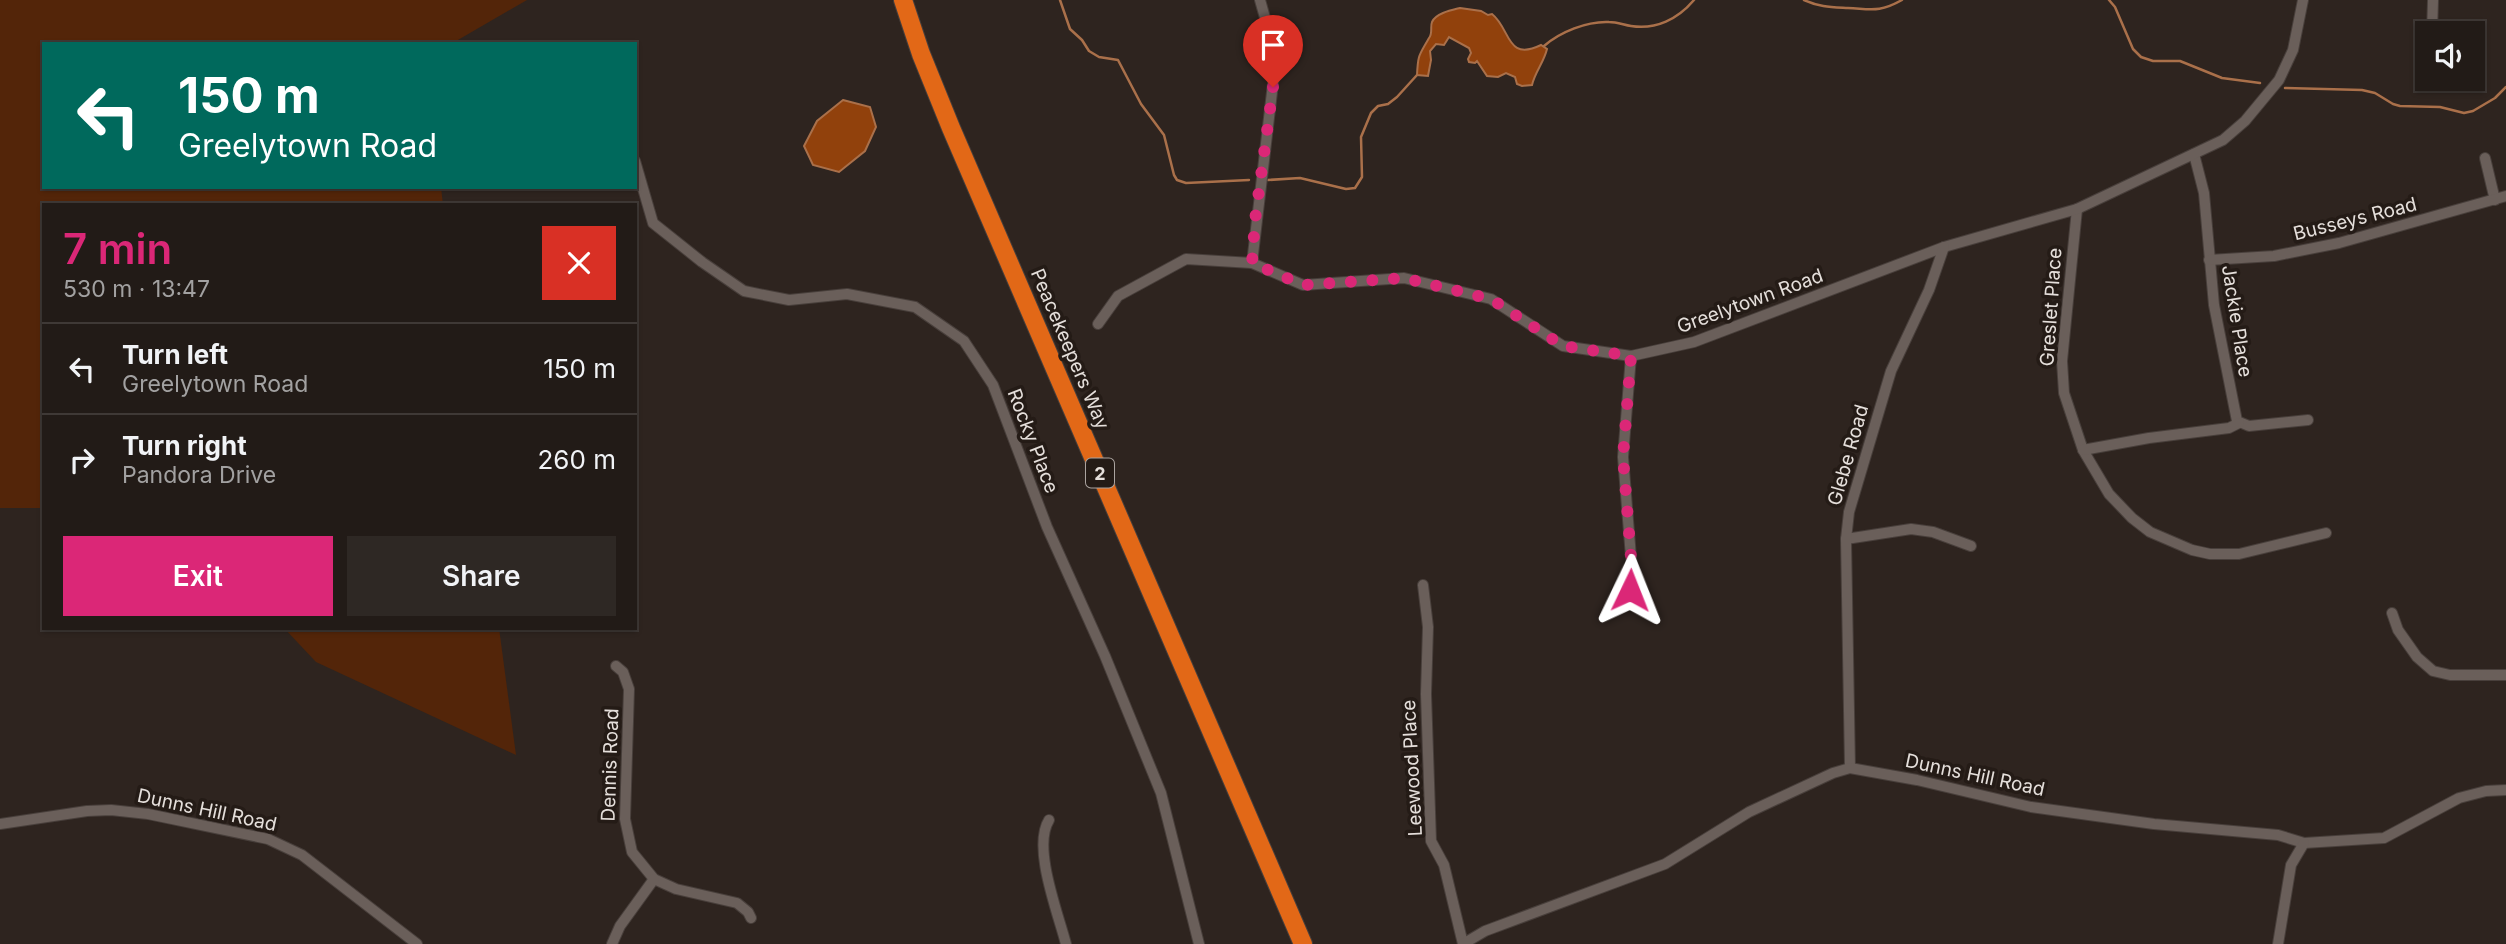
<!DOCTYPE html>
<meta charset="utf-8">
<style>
:root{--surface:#221b17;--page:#2e2824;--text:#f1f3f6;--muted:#a2a1a1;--line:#3f3936;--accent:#db2777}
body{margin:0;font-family:Inter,sans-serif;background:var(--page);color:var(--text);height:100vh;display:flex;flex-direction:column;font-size:26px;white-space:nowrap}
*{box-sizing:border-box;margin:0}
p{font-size:23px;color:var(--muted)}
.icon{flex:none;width:38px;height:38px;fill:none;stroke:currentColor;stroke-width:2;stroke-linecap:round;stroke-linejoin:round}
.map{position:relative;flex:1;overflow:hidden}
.details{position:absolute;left:42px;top:203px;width:595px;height:427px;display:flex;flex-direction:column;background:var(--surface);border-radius:0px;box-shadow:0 2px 5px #0004,0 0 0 2px var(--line)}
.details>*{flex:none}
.top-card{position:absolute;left:42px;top:42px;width:595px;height:147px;border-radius:0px;box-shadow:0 2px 5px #0004,0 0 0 2px var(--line);background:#00695c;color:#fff;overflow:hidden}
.tools{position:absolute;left:2415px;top:21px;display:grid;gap:14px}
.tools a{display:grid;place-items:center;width:70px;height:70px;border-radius:0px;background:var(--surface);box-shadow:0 2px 5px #0004,0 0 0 2px var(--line);font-size:35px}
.pin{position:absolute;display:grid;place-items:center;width:60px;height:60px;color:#fff;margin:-72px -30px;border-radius:50% 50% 50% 0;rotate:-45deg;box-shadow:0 0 7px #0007}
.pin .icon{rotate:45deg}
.me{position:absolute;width:77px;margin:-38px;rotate:2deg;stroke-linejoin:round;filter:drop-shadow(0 0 5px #0008)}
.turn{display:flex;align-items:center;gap:24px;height:147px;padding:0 21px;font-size:32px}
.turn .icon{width:91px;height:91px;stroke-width:2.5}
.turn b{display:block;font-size:49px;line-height:60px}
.round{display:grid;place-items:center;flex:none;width:74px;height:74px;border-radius:0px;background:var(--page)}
.overview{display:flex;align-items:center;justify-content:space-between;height:119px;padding:0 21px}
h1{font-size:42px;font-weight:600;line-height:52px;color:var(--accent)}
.primary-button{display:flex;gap:14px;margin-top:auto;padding:14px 21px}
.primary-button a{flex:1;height:80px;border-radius:0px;background:var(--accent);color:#fff;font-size:28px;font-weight:600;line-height:80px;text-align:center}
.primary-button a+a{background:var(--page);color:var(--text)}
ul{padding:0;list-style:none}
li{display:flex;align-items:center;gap:21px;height:91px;padding:0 21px;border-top:2px solid var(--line)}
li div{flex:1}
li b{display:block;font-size:26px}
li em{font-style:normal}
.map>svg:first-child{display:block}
.green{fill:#532509}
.water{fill:#91410c;stroke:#aa704a;stroke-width:2}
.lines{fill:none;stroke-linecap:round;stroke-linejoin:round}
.stream{stroke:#aa704a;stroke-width:2.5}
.street-casing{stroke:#483f3b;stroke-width:12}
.highway-casing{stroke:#483f3b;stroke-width:20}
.street{stroke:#6a5f5a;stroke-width:10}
.highway{stroke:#e26817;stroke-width:18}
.route{stroke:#db2777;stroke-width:12;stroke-dasharray:0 21.6}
.labels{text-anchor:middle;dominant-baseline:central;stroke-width:7;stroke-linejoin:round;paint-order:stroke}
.shield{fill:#241b16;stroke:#aba4a0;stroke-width:2}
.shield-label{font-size:18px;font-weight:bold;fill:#e5dfdb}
.street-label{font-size:19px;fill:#e5dfdb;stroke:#241b16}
</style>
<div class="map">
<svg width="2506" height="944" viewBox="0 0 2506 944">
<rect width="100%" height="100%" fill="#2e241f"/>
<g class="green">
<polygon points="0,0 527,0 451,44 44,44 44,187 441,187 443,205 44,205 44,508 0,508"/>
<polygon points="284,628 499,628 516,755 316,662"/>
</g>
<g class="water">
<path d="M1460 8 1481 11 1488 15 1492 14C1511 29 1506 62 1541 45L1547 49C1544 62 1535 72 1532 85L1522 86 1517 84 1515 77 1506 73 1498 77 1487 76 1477 61 1475 63 1469 62 1468 59 1471 53 1469 48 1449 37 1444 45 1436 44 1430 51 1431 60 1428 76 1417 75C1418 54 1419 56 1429 38 1433 33 1430 27 1432 22 1436 13 1452 10 1460 8Z"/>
<polygon points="843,100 870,107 876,127 865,151 839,172 813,165 804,146 817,121"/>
</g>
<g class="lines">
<g class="stream">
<polyline points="1060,0 1070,29 1082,40 1089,51 1099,57 1118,60 1141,104 1164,135 1174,175 1177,180 1186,183 1249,180"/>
<path d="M1804 0C1819 7 1832 7 1848 8 1871 9 1879 13 1902 0"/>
<polyline points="2109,0 2115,7 2133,49 2141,57 2153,61 2180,61 2222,78 2260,83"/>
<path d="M1544 46C1560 32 1587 21 1609 22 1617 22 1624 25 1631 26 1656 30 1678 19 1694 0"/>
<polyline points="2285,88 2362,90 2375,93 2393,104 2400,106 2440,107 2464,113 2473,111 2495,98 2506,87"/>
<polyline points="1268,180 1300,178 1346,189 1355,188 1362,177 1361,137 1371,113 1378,106 1388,104 1397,97 1417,75"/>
</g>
<g class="street-casing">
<g id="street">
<polyline points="2432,33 2433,0"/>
<polyline points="2194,154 2204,193 2214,305 2237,421 2249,426 2308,420"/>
<polyline points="2485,158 2495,200"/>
<polyline points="635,161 653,223 702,262 744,291 789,300 847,294 915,307 964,341 993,385 1047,527 1105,656 1161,793 1199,944"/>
<polyline points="2077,209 2062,361 2064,393 2083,450 2109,494 2132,518 2150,532 2192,550 2210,554 2239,554 2326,533"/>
<polyline points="2209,260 2274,256 2339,243 2506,196"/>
<polyline points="1252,263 1274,75 1271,39 1260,0"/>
<polyline points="1098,324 1118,296 1186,259 1252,263 1303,285 1404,278 1491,299 1563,346 1631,356 1694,342 1944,247 2077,209 2223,140 2245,121 2279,80 2293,50 2303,0"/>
<polyline points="2083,450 2149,438 2229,428 2239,423"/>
<polyline points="1846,539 1911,529 1933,532 1971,546"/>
<polyline points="1423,585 1428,627 1426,694 1431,841 1444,865 1463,944"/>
<polyline points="1624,602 1630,590 1632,570 1623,457 1631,356"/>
<polyline points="2392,613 2398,630 2417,657 2433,671 2450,675 2506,675"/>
<polyline points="616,666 623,672 629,689 625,819 632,852 654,879 676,889 737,903 748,912 751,918"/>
<polyline points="1850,768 1846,539 1849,512 1891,371 1929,290 1944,247"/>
<path d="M1049 820C1032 847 1058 913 1066 944"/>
<polyline points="0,824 87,811 111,810 148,814 268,839 302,855 417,944"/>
<polyline points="612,944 620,926 654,879"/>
<polyline points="1463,944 1485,931 1665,864 1749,812 1833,773 1850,768 1917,780 2031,807 2154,824 2278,835 2304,843 2384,838 2459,798 2486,791 2506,790"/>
<polyline points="2278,944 2291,865 2304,843"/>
</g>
</g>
<g class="highway-casing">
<polyline id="highway" points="903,0 921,54 951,128 1303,944"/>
</g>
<use href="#street" class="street"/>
<use href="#highway" class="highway"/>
</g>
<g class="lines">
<polyline class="route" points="1273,87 1255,220 1252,263 1303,285 1404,278 1491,299 1563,346 1631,356 1623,457 1632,570 1630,590"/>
</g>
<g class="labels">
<rect class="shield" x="1086" y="458.5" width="28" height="29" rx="5"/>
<g class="shield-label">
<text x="1100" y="473">2</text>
</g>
<g class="street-label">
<text transform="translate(2355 219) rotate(-14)">Busseys Road</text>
<text transform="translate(1750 301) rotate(-20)">Greelytown Road</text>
<text transform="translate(2051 307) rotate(-86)">Greslet Place</text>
<text transform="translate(2237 321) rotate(81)">Jackie Place</text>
<text transform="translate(1070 349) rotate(67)">Peacekeepers Way</text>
<text transform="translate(1033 441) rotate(69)">Rocky Place</text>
<text transform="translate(1848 455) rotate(-74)">Glebe Road</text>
<text transform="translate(610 765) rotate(-88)">Dennis Road</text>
<text transform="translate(1412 768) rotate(-93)">Leewood Place</text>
<text transform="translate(1975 775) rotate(12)">Dunns Hill Road</text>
<text transform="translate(207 810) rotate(12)">Dunns Hill Road</text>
</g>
</g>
</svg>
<div class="tools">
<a><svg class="icon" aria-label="sound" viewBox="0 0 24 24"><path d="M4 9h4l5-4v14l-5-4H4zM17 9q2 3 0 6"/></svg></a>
</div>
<div class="pin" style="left:1273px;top:87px;background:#d93025"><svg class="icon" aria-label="arrive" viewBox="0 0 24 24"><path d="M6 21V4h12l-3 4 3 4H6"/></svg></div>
<svg class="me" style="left:1630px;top:590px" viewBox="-20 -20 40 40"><path d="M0-17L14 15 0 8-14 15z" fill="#db2777" stroke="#fff" stroke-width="4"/></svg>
<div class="top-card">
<div class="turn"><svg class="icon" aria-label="left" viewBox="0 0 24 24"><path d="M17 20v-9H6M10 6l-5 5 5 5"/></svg><div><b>150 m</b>Greelytown Road</div></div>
</div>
<section class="details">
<div class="overview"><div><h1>7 min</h1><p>530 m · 13:47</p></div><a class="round" style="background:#d93025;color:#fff"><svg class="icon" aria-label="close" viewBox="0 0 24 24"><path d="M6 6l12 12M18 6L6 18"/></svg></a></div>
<ul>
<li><svg class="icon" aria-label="left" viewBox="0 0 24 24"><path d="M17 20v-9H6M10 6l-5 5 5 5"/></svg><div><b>Turn left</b><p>Greelytown Road</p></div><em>150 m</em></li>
<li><svg class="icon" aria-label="right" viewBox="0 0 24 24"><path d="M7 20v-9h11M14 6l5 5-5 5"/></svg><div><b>Turn right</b><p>Pandora Drive</p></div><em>260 m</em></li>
</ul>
<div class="primary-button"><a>Exit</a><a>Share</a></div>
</section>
</div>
